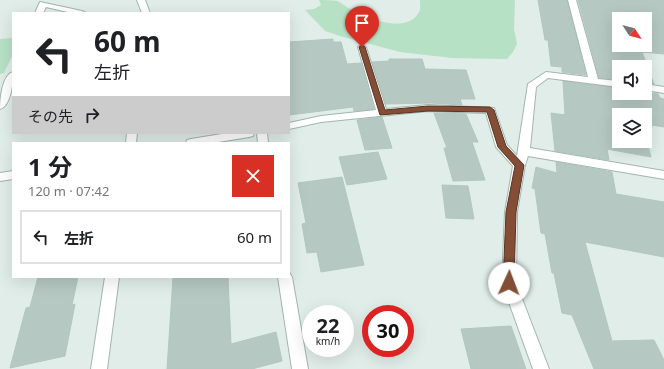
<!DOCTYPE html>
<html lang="ja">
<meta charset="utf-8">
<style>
:root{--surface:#fff;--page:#f2f2f2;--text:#202124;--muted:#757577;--line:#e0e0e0}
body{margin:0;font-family:"Noto Sans","Noto Sans JP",sans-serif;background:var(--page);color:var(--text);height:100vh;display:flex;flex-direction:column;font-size:15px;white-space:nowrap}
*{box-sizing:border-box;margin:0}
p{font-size:13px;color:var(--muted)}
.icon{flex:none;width:22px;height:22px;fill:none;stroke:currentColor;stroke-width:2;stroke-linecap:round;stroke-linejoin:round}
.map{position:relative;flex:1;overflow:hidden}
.side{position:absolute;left:12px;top:142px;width:278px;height:136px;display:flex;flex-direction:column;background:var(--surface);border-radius:0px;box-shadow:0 4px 16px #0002}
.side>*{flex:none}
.hud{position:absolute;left:12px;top:12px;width:278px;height:122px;border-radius:0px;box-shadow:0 4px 16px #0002;background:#fff;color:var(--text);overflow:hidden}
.needle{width:26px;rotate:126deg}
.buttons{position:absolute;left:612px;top:12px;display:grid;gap:8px}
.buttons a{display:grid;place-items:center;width:40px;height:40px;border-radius:0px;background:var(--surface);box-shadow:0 4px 16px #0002;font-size:20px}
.speed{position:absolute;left:302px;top:305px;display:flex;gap:8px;font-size:20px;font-weight:700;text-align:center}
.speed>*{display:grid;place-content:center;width:52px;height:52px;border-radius:50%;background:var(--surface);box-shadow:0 4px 16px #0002;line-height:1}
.speed small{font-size:10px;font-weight:400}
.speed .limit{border:6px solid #d22;background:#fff;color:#111}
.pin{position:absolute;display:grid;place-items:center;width:34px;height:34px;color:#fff;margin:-41px -17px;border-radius:50% 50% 50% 0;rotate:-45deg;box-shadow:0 0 4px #0007}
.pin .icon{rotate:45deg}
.me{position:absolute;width:44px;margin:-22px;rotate:2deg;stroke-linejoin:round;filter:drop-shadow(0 0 3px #0008)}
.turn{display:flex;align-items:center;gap:14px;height:84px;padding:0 16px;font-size:18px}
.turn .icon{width:52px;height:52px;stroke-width:2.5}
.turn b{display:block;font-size:28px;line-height:34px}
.then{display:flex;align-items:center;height:38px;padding:0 16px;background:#0003;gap:8px;font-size:15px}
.round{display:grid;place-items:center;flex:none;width:42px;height:42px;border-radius:0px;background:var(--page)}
.head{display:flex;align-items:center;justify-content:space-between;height:68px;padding:0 16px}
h1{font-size:24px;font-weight:700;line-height:30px}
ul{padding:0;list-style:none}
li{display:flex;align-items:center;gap:12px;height:54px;margin:0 8px 6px;padding:0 8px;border:2px solid var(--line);border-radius:0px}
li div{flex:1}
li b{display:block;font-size:15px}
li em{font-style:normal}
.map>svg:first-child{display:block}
.green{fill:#b7e1c5}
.building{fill:#b5c8c1;stroke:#b2c7c0;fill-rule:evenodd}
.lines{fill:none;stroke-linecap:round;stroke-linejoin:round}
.minor-casing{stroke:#a2b6b0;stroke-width:2}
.minor{fill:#fff;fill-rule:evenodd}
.route{fill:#844e36;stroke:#563323}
</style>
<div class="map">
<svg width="664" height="369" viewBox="0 0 664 369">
<rect width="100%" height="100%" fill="#e0ede8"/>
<g class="green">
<path d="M319 0C323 0 332 0 337 1 342 3 346 7 350 9 366 18 407 35 419 12 421 9 420 4 420 0H515L514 29 517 44 513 52 507 59 452 58 400 52 340 36 325 31 305 10 314 9 321 5Z"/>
<polygon points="13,38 13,54 4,73 0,74 0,39"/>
</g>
<g class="building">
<polygon points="538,0 567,0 586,75 562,72 562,67 551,66 548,40 545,40"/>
<path d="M578 0H664V54L642 52 654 84 645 83V67H619V79L599 78ZM619 19H645V45H619Z"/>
<polygon points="333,39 333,42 341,42 347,64 361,63 374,109 354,111 353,107 289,115 289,42"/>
<polygon points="389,59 422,59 425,69 466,70 475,99 460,99 462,105 431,103 386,104 372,62 389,61"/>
<polygon points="563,81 619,88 619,93 645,93 645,92 658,94 660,98 664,99 664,127 645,124 645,115 619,115 619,141 645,141 645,134 651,157 607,149 609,160 555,151 551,113 565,115"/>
<polygon points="434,113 466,114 478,142 472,142 485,180 453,181 444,148 447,148"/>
<polygon points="382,117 392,148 365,150 357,120"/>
<polygon points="378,152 387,179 347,185 339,157"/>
<polygon points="556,162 612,172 616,194 664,202 664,257 585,242 612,341 654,340 664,360 664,369 594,369 572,315 562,313 554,273 552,273 545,234 541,233 535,189 532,188 536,167 557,173"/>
<polygon points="342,177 364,265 321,272 317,252 307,253 302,224 306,223 298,183"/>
<polygon points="442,185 468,186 474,219 446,218"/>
<polygon points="38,277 78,277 72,305 75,304 65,356 10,368 26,308 30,307"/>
<polygon points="173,277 228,277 231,344 276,332 282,361 252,369 167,369"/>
<polygon points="511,326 526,369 471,369 461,329"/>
</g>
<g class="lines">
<g class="minor-casing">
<g id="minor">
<polygon points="137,0 145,0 150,13 142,13"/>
<polygon points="568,0 576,0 598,79 619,81 619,87 548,78 536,87 530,148 664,171 664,179 528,156 525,165 517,212 516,283 549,369 533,369 502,283 505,212 513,166 496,147 486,113 428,111 321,122 289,129 289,123 321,116 376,110 358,47 362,44 366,47 386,109 428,105 494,108 507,145 517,156 528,84 546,72 588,77"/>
<polygon points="40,2 82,11 86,13 72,13 46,7 43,13 35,13"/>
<path d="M13 72C13 82 11 106 0 109 0 100 2 75 13 72Z"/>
<polygon points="645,84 664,87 664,93 645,90"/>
<polygon points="127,133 137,133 136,143 126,143"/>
<polygon points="228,133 254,133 253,136 249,137 212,143 186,143 187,140 191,139"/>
<polygon points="257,133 267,133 268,143 258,143"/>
<polygon points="13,171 13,179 0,181 0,173"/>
<polygon points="289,272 292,277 308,369 292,369 278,277 289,277"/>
<polygon points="105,277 119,277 107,369 91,369"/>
</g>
</g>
<use href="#minor" class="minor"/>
</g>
<polygon class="route" points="362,45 365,47 385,110 428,106 490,107 494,110 506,146 524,165 516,212 514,283 513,286 509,288 505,286 503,283 506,212 515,166 498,147 487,112 428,111 380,115 359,47"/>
</svg>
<div class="buttons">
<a><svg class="needle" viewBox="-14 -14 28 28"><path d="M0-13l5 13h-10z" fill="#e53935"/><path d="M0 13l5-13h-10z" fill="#757577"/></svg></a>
<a><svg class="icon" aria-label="sound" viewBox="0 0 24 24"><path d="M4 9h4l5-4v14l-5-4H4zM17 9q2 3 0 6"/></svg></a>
<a><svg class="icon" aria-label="layers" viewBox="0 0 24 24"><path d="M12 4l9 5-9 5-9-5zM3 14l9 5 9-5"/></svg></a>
</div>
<div class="speed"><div>22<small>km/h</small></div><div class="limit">30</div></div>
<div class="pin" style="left:362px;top:47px;background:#d93025"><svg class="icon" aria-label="arrive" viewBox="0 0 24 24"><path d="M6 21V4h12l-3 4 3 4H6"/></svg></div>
<svg class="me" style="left:509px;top:283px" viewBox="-20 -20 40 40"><circle r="19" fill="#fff"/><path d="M0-13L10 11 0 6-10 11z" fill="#844e36"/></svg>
<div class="hud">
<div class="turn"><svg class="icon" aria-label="left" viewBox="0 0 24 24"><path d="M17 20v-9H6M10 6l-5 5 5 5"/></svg><div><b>60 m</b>左折</div></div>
<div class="then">その先<svg class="icon" aria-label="right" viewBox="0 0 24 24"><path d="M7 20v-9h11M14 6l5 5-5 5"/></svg></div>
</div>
<section class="side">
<div class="head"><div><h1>1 分</h1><p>120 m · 07:42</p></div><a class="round" style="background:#d93025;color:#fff"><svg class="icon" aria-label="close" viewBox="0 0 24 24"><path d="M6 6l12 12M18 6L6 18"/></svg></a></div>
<ul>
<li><svg class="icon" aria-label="left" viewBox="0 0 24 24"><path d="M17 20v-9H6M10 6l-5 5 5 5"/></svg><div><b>左折</b></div><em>60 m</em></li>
</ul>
</section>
</div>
